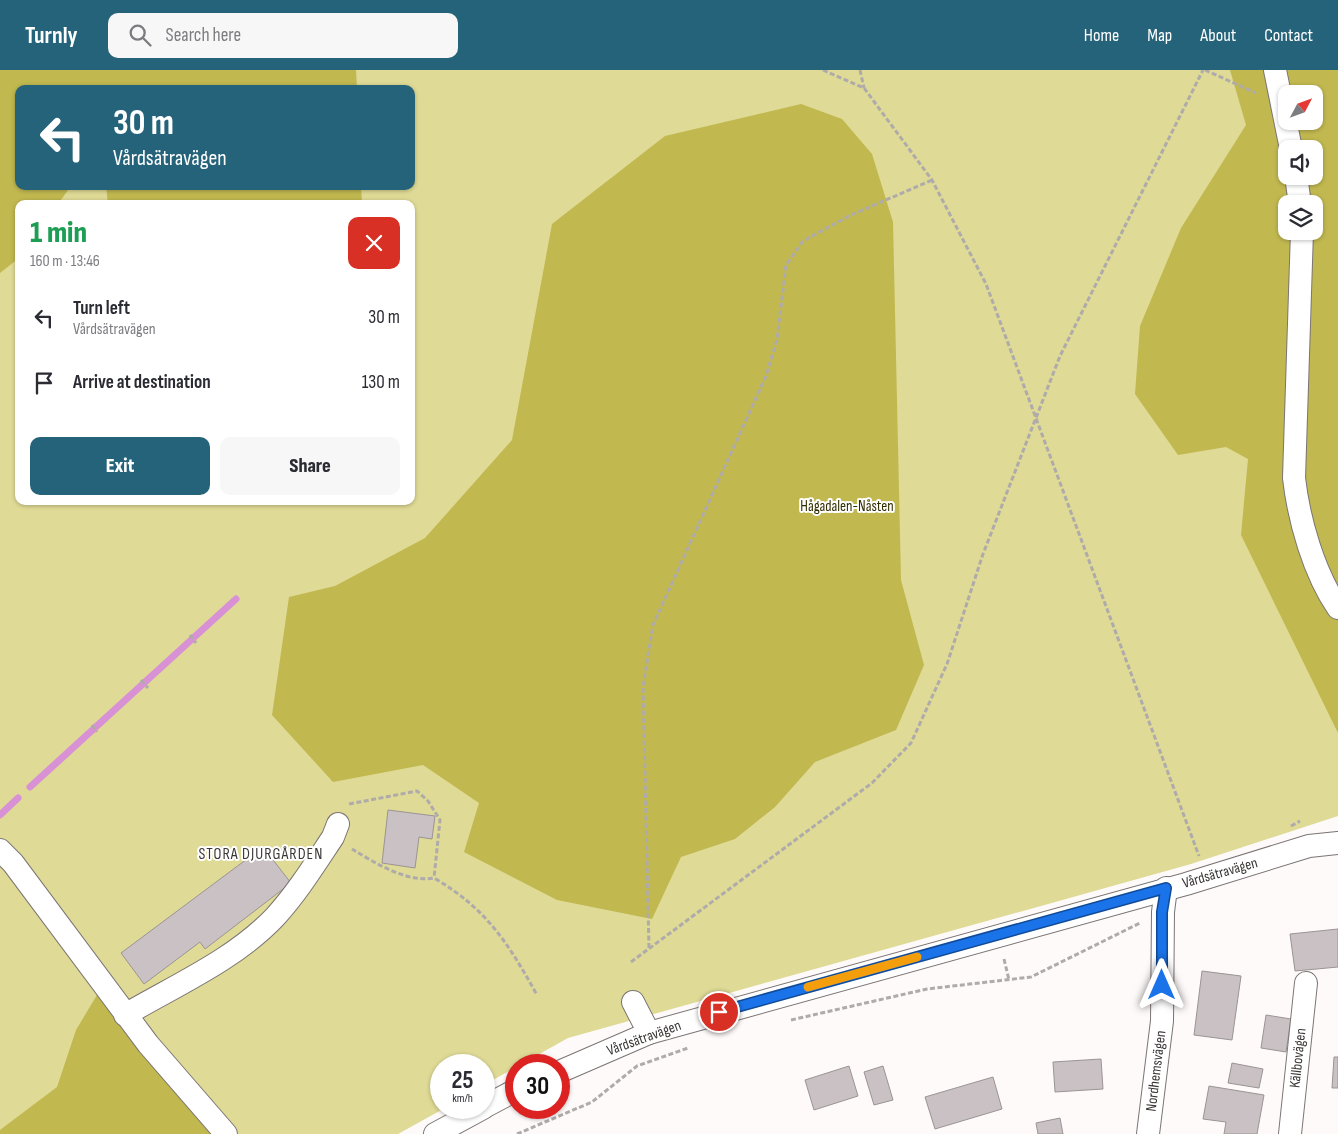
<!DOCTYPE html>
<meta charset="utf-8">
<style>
:root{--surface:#fff;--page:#f7f7f7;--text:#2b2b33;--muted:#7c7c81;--accent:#25637a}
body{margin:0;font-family:"Sofia Sans Condensed",sans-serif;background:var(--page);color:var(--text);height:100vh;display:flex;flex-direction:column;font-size:19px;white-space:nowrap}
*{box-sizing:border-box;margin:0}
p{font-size:16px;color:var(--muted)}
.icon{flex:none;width:28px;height:28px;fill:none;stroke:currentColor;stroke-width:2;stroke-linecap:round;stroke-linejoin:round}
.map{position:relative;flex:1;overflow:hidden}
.drawer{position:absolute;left:15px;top:130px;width:400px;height:305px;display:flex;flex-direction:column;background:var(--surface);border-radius:10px;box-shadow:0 1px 4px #0004}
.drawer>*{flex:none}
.hud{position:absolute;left:15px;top:15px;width:400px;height:105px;border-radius:10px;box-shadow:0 1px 4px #0004;background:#25637a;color:#fff;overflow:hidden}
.needle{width:32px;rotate:49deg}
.fabs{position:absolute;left:1278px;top:15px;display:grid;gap:10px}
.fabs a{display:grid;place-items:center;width:45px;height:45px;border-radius:10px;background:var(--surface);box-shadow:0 1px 4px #0004;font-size:25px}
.speed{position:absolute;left:430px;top:984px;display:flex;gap:10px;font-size:25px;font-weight:700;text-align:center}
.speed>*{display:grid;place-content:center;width:65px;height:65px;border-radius:50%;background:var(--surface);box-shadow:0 1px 4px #0004;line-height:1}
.speed small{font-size:12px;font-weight:400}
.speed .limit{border:8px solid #d22;background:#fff;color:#111}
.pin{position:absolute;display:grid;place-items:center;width:42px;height:42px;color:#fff;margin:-21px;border:2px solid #fff;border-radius:50%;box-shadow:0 1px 5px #0007}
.me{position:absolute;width:55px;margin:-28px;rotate:0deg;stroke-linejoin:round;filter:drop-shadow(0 0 4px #0008)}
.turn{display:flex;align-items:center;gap:18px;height:105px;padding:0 15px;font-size:22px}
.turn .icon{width:65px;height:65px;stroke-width:2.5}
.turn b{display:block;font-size:35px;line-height:42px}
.round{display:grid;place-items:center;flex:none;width:52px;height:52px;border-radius:10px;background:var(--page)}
.summary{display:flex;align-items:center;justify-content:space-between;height:85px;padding:0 15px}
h1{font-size:30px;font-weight:800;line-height:38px;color:#1e9e55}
.button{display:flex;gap:10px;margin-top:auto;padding:10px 15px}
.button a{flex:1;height:58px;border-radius:10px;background:var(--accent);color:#fff;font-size:20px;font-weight:800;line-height:58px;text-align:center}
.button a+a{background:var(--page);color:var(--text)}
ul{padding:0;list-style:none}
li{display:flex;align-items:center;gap:15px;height:65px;padding:0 15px}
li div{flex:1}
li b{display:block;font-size:19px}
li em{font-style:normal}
header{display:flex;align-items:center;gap:30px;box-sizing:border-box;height:70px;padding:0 25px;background:var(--accent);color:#fff}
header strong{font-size:24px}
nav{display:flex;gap:28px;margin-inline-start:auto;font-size:18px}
.search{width:350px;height:45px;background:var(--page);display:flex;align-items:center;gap:12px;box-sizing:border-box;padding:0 18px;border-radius:10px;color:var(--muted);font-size:19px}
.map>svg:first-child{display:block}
.green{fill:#dfda95;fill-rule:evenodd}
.forest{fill:#c1b850;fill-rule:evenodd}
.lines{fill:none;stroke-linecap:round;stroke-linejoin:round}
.stream{stroke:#d991d6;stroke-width:7}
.building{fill:#c9c1c3;stroke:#9b9495}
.minor-casing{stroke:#7b7573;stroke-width:24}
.path{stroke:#afabaa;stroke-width:3;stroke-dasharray:5 2.5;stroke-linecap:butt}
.minor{stroke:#fff;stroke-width:22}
.route-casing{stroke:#114b97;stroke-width:12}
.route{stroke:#1a73e8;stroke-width:9}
.slow{stroke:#f59e0b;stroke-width:9}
.labels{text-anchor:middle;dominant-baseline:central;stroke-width:4;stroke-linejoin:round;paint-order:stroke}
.park-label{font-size:15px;fill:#312d00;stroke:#fff}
.street-label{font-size:15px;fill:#3a3736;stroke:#fff}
.neighbourhood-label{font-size:16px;letter-spacing:1px;fill:#3a3736;stroke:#fff}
</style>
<header>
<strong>Turnly</strong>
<div class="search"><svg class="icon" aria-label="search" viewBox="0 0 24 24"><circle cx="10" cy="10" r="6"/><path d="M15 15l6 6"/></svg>Search here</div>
<nav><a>Home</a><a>Map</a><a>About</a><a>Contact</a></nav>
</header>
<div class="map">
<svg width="1338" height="1064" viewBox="0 0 1338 1064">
<rect width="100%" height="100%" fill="#fefaf9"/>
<path class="green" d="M0 0H1338V746L1191 794 568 968 484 1015V995H441V1038H445L398 1064H0ZM19 19H411V116H19ZM1286 24H1314V51H1286ZM1286 79H1314V106H1286ZM19 134H411V431H19ZM1286 134H1314V161H1286Z"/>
<g class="forest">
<polygon points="0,0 356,0 357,19 19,19 19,116 71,116 58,134 19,134 19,188 0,203"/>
<path d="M1230 0H1338V663L1241 465 1248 389 1226 377 1178 385 1135 324 1140 256 1181 158 1246 55ZM1286 24H1314V51H1286ZM1286 79H1314V106H1286ZM1286 134H1314V161H1286Z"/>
<polygon points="801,34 842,49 872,84 893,152 901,510 924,595 896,660 815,692 775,737 735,769 681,787 652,849 557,830 464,782 479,733 423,695 333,712 272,645 289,527 335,516 425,468 512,370 552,154 665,66"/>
<polygon points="106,116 361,116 362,134 108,134"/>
<polygon points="103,915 226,1064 0,1064 0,1060 57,1017 76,960"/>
</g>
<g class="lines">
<g class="stream">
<polyline points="30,717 236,529"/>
<polyline points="0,745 18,728"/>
</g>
</g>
<g class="building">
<polygon points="388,740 435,746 432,769 419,767 415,798 382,793"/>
<polygon points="263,777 291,813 205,879 200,872 144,914 121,883"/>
<polygon points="1338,859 1338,897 1295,901 1290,864"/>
<polygon points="1202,901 1241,906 1232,970 1194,965"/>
<polygon points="1266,945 1291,949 1286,982 1261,978"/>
<polygon points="1334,987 1338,987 1338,1018 1332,1018"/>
<polygon points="1101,989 1103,1019 1055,1022 1053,992"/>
<polygon points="1232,993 1263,999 1259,1018 1228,1013"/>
<polygon points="849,996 858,1026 814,1040 805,1010"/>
<polygon points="883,996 893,1030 874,1035 864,1002"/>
<polygon points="993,1007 1002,1039 935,1059 925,1027"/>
<polygon points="1209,1016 1264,1025 1257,1064 1224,1064 1226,1052 1203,1049"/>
<polygon points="1060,1048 1063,1064 1038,1064 1036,1053"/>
</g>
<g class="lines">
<g class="minor-casing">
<g id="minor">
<polyline points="1275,0 1291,79"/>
<polyline points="1296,106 1300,134"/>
<path d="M1302 161 1294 408C1299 451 1314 503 1338 538"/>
<polyline points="0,780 13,793 148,974 226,1064"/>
<polyline points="633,932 649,963"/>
<path d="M125 945C176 915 234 890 275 847 297 823 315 794 333 767L338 754"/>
<polyline points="559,1002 649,963 1186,814 1309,776 1338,773"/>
<polyline points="484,1037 516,1020"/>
<polyline points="435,1064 483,1038"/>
<polyline points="1148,1064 1162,951 1163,842 1166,818"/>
<polyline points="1290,1064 1306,913"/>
</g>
</g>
<g class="path">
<polyline points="823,0 864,18 932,110 986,214 1199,786"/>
<polyline points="860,0 864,18"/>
<polyline points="1205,0 1256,23"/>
<polyline points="190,565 196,573"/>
<polyline points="141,610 148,618"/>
<polyline points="92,655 97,662"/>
<polyline points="349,734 417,721 428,731 440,750 434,808"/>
<polyline points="1291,756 1300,751"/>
<path d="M352 779C375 793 407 813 434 808 487 839 508 873 537 925"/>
<polyline points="649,878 643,617 653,555 766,306 777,270 786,195 803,171 849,146 932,110"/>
<polyline points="1004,889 1009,910"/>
<polyline points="631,892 872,713 911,673 947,594 983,484 1060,286 1203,0"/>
<polyline points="791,950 927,919 1031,907 1140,853"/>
<polyline points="517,1064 592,1032 637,996 688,978"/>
</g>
<use href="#minor" class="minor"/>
</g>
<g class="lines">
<g class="route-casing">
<polyline id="route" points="719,942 1166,818 1162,842 1162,915"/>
</g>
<use href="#route" class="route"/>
<polyline class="slow" points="808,917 917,887"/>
</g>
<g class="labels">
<g class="park-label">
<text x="847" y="436">Hågadalen-Nåsten</text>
</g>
<g class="street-label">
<text transform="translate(1220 803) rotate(-16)">Vårdsätravägen</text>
<text transform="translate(644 968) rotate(-20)">Vårdsätravägen</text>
<text transform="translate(1298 988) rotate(-84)">Källbovägen</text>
<text transform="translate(1156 1001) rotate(-83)">Nordhemsvägen</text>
</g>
<g class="neighbourhood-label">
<text x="261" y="784">STORA DJURGÅRDEN</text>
</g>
</g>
</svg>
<div class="fabs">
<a><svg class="needle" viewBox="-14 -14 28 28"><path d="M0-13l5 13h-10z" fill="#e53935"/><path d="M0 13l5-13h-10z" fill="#7c7c81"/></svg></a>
<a><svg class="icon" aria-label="sound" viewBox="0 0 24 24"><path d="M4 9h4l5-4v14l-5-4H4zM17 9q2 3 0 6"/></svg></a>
<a><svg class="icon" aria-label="layers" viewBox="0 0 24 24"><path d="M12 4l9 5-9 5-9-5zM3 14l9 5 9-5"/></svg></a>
</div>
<div class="speed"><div>25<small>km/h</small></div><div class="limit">30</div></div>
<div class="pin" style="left:719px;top:942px;background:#d93025"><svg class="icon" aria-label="arrive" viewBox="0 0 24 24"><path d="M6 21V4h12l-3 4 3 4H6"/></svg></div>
<svg class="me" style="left:1162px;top:915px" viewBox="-20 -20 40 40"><path d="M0-17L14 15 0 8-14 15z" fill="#1a73e8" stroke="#fff" stroke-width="4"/></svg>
<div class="hud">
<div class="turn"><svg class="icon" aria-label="left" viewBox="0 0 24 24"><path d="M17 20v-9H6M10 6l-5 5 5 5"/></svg><div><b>30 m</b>Vårdsätravägen</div></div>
</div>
<section class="drawer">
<div class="summary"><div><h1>1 min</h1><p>160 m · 13:46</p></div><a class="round" style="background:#d93025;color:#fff"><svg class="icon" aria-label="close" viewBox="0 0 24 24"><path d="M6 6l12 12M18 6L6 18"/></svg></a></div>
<ul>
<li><svg class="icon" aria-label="left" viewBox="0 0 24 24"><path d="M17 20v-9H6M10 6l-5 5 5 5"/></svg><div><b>Turn left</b><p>Vårdsätravägen</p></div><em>30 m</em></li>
<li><svg class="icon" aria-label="arrive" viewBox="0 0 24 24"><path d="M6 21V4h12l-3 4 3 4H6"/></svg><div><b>Arrive at destination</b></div><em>130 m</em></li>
</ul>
<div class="button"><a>Exit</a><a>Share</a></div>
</section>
</div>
